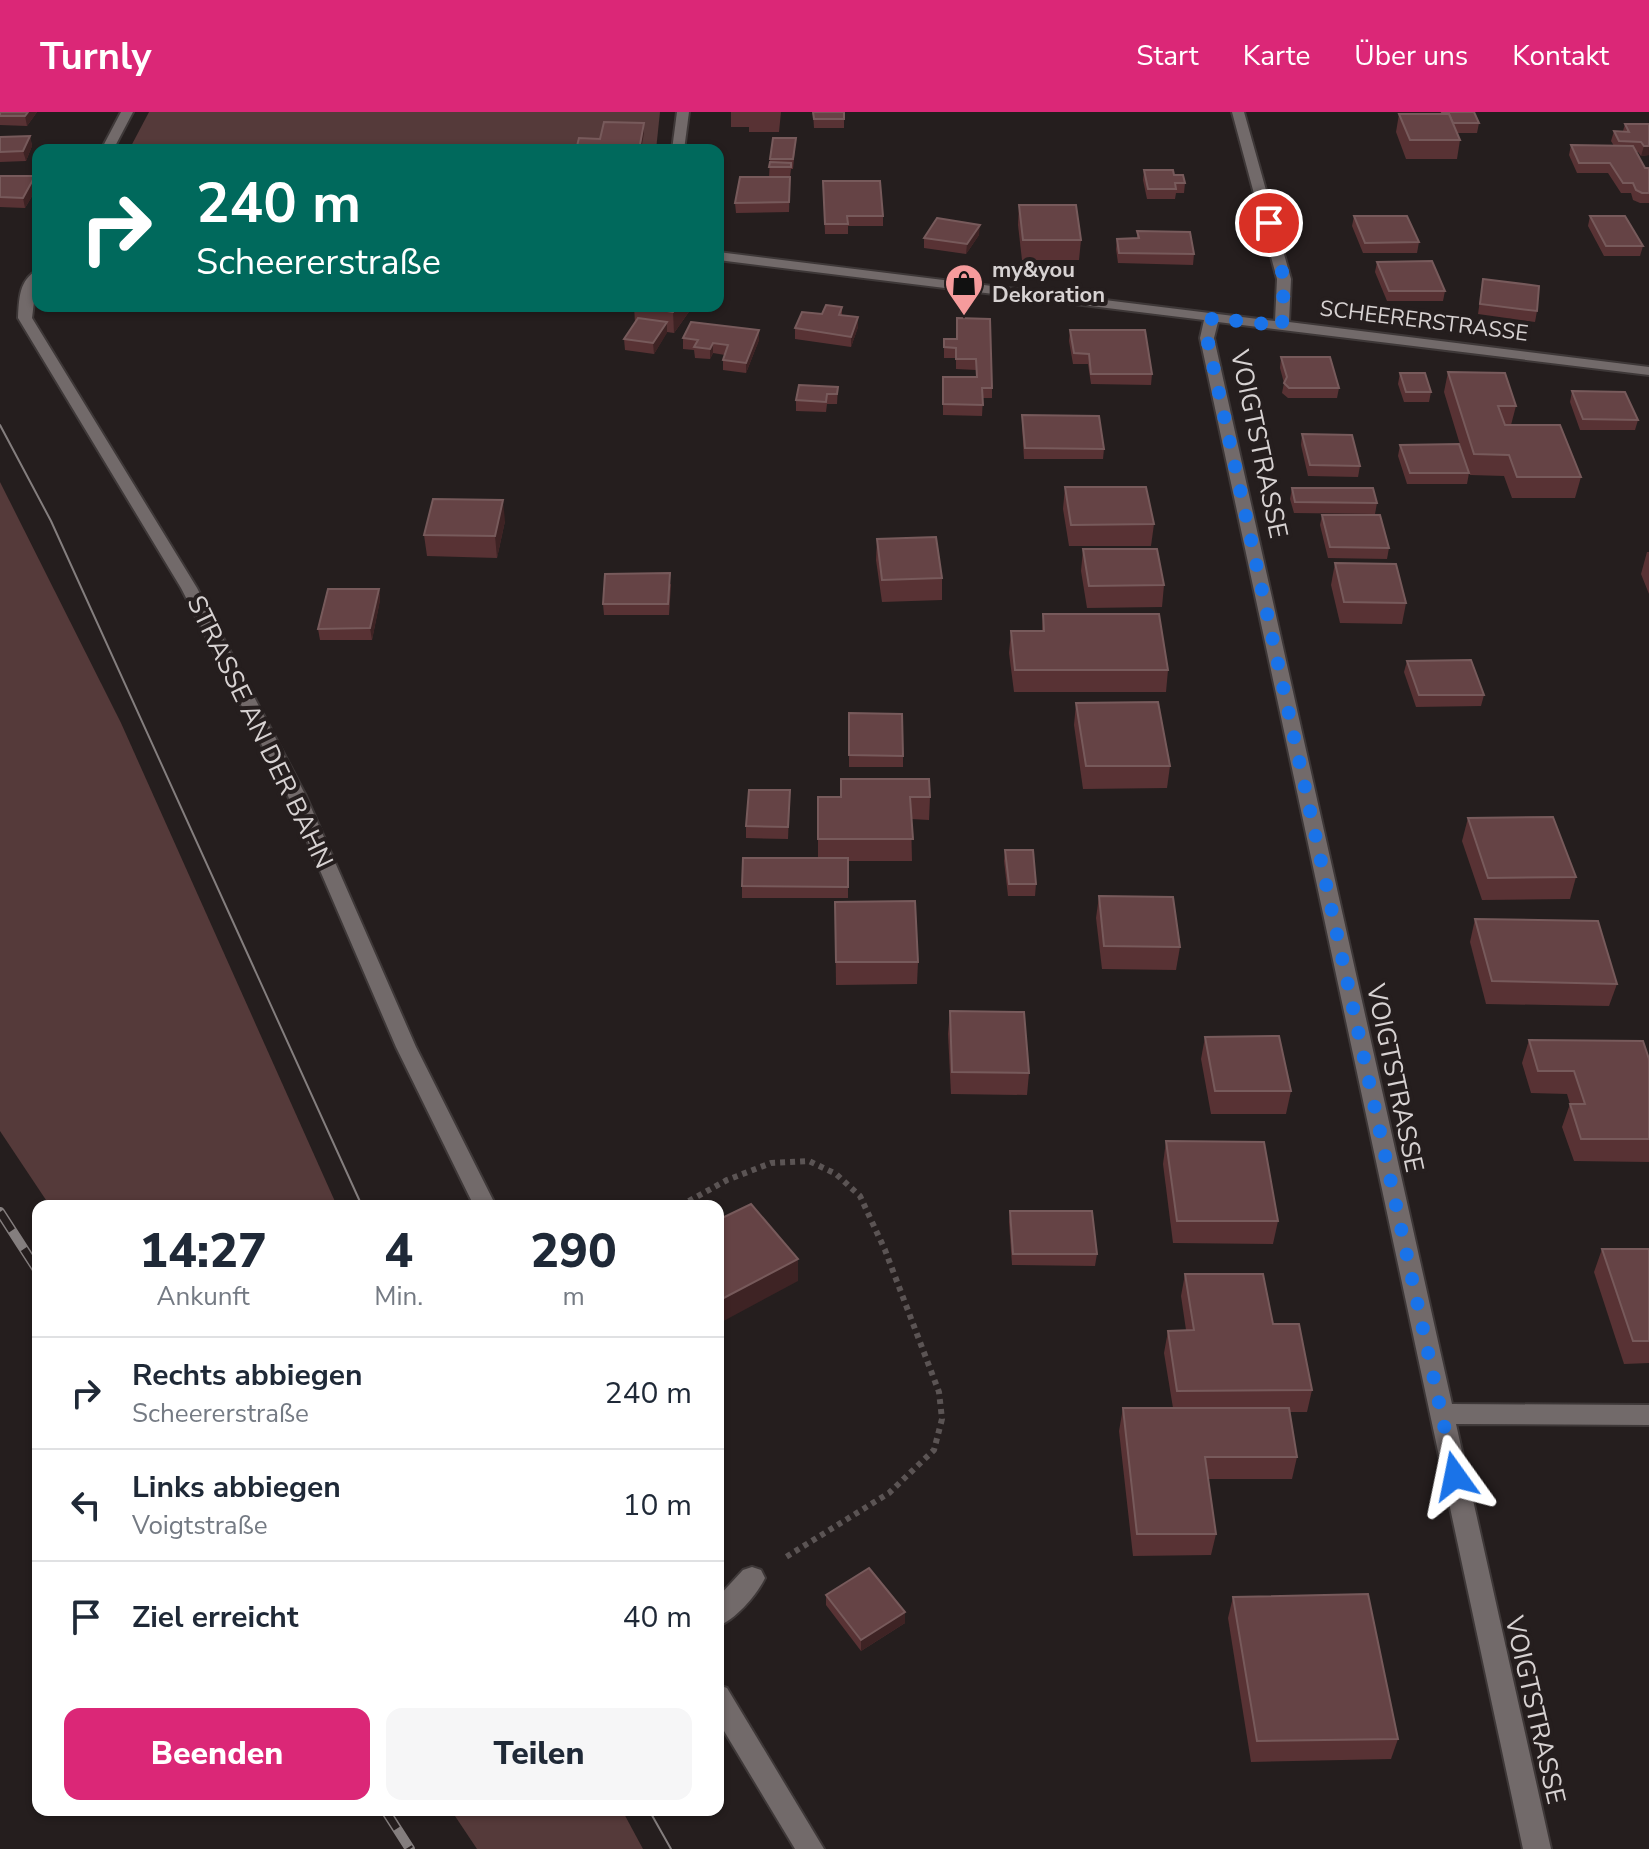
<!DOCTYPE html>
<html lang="de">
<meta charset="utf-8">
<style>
:root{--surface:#fff;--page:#f6f6f7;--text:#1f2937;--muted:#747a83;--line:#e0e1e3;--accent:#db2777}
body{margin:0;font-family:"Nunito Sans",sans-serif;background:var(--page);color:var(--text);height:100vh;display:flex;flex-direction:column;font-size:30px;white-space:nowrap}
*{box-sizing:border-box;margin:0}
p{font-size:26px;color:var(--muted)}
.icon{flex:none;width:44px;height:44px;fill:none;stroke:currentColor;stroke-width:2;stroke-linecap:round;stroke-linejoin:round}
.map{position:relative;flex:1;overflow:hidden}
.side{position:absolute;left:32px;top:1088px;width:692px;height:616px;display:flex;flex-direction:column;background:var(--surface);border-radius:16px;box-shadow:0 2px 6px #0004}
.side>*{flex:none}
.hud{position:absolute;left:32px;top:32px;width:692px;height:168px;border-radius:16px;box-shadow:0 2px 6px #0004;background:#00695c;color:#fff;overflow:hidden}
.pin{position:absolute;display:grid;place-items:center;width:68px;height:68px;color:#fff;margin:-34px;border:4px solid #fff;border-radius:50%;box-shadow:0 2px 8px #0007}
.me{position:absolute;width:88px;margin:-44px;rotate:348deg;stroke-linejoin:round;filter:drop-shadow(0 0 6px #0008)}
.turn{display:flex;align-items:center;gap:28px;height:168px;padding:0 32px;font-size:36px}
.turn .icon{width:104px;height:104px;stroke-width:2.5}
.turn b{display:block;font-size:56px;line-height:68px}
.eta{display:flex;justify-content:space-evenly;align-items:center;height:136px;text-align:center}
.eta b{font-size:48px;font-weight:800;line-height:56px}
.cta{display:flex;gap:16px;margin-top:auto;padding:16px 32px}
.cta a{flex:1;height:92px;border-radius:16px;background:var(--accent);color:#fff;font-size:32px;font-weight:800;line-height:92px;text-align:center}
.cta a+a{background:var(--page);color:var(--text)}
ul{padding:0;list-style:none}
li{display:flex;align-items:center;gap:24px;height:112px;padding:0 32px;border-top:2px solid var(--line)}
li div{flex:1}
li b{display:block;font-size:30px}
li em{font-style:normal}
header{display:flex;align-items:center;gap:48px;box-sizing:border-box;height:112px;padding:0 40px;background:var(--accent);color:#fff}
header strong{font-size:38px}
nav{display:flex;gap:44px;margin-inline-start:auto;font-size:28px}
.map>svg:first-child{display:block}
.green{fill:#553a3a}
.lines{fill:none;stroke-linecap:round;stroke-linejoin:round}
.minor-casing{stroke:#3e3838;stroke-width:4}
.path{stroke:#5b5454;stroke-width:6;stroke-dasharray:5 5;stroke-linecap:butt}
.minor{fill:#726a6a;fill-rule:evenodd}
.tram{stroke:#847e7e;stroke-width:2}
.rail-casing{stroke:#847e7e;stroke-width:10}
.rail{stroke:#251e1e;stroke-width:7;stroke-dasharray:22;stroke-linecap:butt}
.wall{fill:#583234}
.shaded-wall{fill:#3e2324}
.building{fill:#654345;stroke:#775a5b;stroke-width:2}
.route{stroke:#1a73e8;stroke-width:14;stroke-dasharray:0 25.2}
.labels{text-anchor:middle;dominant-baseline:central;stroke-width:8;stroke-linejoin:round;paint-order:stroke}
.far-poi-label{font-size:22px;font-weight:bold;fill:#d7d2d2;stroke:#251e1e;text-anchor:start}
.far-street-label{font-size:22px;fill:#d7d2d2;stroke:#251e1e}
.street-label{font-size:26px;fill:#d7d2d2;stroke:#251e1e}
</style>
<header>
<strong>Turnly</strong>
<nav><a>Start</a><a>Karte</a><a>Über uns</a><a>Kontakt</a></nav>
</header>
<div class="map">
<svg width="1649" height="1737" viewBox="0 0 1649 1737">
<rect width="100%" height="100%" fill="#251e1e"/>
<g class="green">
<polygon points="149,0 660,0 656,38 129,38"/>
<polygon points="0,370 121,611 337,1094 50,1094 0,1019"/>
<polygon points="451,1698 622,1698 643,1737 477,1737"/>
</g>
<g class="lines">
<g class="minor-casing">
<g id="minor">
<polygon points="121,0 133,0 113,38 101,38"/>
<polygon points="677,0 689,0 684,38 672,38"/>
<polygon points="1232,0 1244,0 1291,167 1289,210 1649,255 1649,263 1218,210 1214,226 1452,1292 1649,1293 1649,1313 1456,1312 1551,1737 1523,1737 1200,226 1204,208 718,148 718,140 1275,209 1277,167"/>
<path d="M38 158 32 206 197 476 306 684 416 935 496 1094H474L396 935 288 684 181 476 18 206C19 187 19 167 38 158Z"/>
<path d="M752 1455 761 1458 765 1466C757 1483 735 1508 718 1514V1485L743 1458Z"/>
<polygon points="718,1573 727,1576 824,1737 795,1737 718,1609"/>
</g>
</g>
<polyline class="path" points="680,1094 727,1068 771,1051 809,1049 836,1062 860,1084 885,1138 939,1280 942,1307 934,1338 889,1381 786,1445"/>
<use href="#minor" class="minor"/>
<g class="tram">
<polyline points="0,313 51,409 362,1094"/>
<polyline points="649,1698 671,1737"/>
</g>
<g class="rail-casing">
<g id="rail">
<polyline points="0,1100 38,1159"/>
<polyline points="385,1698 410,1737"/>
</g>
</g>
<use href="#rail" class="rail"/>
</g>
<g class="wall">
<polygon points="0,0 37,0 27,14 0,13"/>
<polygon points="731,0 781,0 779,20 749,20 749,15 731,15"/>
<polygon points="813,0 844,0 844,16 814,16"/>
<polygon points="1441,0 1474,0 1479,11 1477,21 1457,21 1460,28 1457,47 1406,47 1396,20 1399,2 1440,2"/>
<polygon points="1625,12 1649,12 1649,43 1641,44 1638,40 1636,40 1645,56 1649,56 1649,91 1640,91 1633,88 1631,81 1621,81 1608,61 1577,61 1569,43 1571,33 1614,34 1611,29 1614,19 1623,19"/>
<polygon points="30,24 32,34 26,49 0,50 0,25"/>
<polygon points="796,26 793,57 791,57 790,65 789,100 736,101 735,91 769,65 770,47"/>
<polygon points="1144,58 1185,71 1184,81 1176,81 1175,87 1147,87 1143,68"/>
<polygon points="0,64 35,64 38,74 25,96 0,95"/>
<polygon points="823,69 883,104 883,114 848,114 848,122 825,122"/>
<polygon points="1019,93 1081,128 1079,148 1022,148 1018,113"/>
<polygon points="1354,104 1419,130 1417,141 1363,141 1352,114"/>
<polygon points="1590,104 1643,134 1640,144 1604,144 1588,114"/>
<polygon points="1137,119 1194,142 1193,153 1118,151 1116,137 1117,127 1137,126"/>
<polygon points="979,123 966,142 924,136 924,126"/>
<polygon points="1377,150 1445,179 1443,189 1387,189 1375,160"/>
<polygon points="1483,167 1537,199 1535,210 1478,202"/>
<polygon points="634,194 693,194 674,221 667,220 654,242 625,238 624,227 635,211"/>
<polygon points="842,195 842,203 858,205 858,215 851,235 795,227 795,216 822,202"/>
<polygon points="957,206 992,276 992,286 983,286 982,304 943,303 943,265 976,265 976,258 956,257 956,246 944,246 944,227 956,227"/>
<polygon points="1070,218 1152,262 1151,273 1091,272 1088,252 1073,252 1069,229"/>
<polygon points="683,226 759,228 746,261 723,258 723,248 725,243 713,241 710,247 695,246 694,238 683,237"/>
<polygon points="1281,245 1339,276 1337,286 1288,286 1282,281 1284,271 1280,256"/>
<polygon points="1448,260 1516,294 1511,313 1581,365 1575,386 1512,386 1504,364 1470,363 1469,361 1467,372 1407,372 1398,344 1400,333 1468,359 1444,280"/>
<polygon points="1400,261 1431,280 1429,290 1404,290 1398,272"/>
<polygon points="838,275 837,292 827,292 826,300 796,299 796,288"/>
<polygon points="1572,279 1638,308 1635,318 1580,318 1570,290"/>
<polygon points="1022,303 1104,337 1103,347 1024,347 1022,314"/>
<polygon points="1302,322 1360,354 1358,365 1308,364 1301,333"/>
<polygon points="1065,375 1154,412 1151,434 1069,434 1063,397"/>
<polygon points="1292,376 1377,391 1375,402 1294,401 1290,387"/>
<polygon points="1322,403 1389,436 1387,447 1328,446 1320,413"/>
<polygon points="505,409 497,446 427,444 424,423"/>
<polygon points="877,427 942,466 942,488 882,490 876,448"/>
<polygon points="1083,437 1164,473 1162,495 1087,496 1081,459"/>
<polygon points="1647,440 1649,440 1649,482 1641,462"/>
<polygon points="1335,451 1406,491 1402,512 1340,511 1331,473"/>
<polygon points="671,472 669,503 604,503 603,492"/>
<polygon points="379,477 380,488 372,528 320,528 318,517"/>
<polygon points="1043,502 1168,558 1166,580 1014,580 1009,541 1011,519 1042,519"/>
<polygon points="1407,549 1484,583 1481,594 1416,595 1404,560"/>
<polygon points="1076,591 1170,654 1167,676 1083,677 1074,613"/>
<polygon points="849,601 903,644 903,655 849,655"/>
<polygon points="790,678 788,727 746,726 746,714"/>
<polygon points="818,685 930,685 929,708 911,707 912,749 848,749 848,786 742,786 742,774 818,746"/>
<polygon points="1468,706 1576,765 1570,787 1482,788 1462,729"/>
<polygon points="1005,738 1036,772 1035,784 1008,784 1004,749"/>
<polygon points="1099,784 1180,835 1176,858 1102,857 1096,806"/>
<polygon points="835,790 918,850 917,872 836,873"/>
<polygon points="1475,807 1617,872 1609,894 1486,892 1470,830"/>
<polygon points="950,899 1029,961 1027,983 951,982 948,922"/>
<polygon points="1205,925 1291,979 1286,1002 1211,1002 1201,947"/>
<polygon points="1529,928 1649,947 1649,1050 1574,1049 1562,1015 1570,992 1567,982 1531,981 1522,951"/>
<polygon points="1166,1029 1278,1109 1273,1132 1173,1131 1163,1052"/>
<polygon points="1010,1099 1097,1142 1095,1154 1012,1153 1009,1110"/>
<polygon points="1602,1137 1649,1137 1649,1251 1624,1252 1594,1160"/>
<polygon points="1185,1162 1273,1212 1312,1278 1307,1300 1289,1300 1297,1345 1292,1367 1208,1367 1216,1422 1211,1443 1133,1444 1119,1319 1123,1296 1173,1296 1164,1241 1168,1219 1186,1218 1181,1184"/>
<polygon points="826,1483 905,1511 861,1539 826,1493"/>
<polygon points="1233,1485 1398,1627 1391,1647 1251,1650 1228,1506"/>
</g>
<g class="shaded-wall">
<polygon points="28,0 37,0 27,14 25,4"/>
<polygon points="644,11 644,21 641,38 639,38"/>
<polygon points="30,24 32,34 26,49 23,39"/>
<polygon points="1644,34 1649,34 1649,43 1641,44"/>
<polygon points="35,64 38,74 25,96 23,86"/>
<polygon points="980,113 979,123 966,142 967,132"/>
<polygon points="677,194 693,194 674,221 673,200"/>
<polygon points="858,205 858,215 851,235 851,225"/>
<polygon points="667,210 667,221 654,242 653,231"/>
<polygon points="759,218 759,228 746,261 746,251"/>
<polygon points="713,231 713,241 710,247 710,237"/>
<polygon points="503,388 505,409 497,446 495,424"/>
<polygon points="379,477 380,488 372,528 370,516"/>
<polygon points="798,1147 798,1169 718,1212 718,1189"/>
<polygon points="905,1500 905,1511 861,1539 861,1528"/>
</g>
<g class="building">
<polygon points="0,0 28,0 25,4 0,4"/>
<polygon points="813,0 844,0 844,7 814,7"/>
<polygon points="1442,0 1474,0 1479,11 1453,11 1449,2 1443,2"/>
<polygon points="1399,2 1449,2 1460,28 1410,28"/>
<polygon points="604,10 644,11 639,38 576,38 579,26 600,27"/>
<polygon points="1625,12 1649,12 1649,34 1644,34 1641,30 1619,29 1614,19 1629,20"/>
<polygon points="30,24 23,39 0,40 0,25"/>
<polygon points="773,26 796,26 793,47 770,47"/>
<polygon points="1571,33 1633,34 1645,56 1649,56 1649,81 1642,81 1636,78 1633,71 1623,71 1610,51 1579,51"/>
<polygon points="770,50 791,51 791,55 769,55"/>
<polygon points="1144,58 1173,58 1174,63 1183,63 1185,71 1175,71 1176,77 1148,77"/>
<polygon points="0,64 35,64 23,86 0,85"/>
<polygon points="740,65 790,65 789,90 735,91"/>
<polygon points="823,69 880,69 883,104 847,104 848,112 825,112"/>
<polygon points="1019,93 1076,93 1081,128 1023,128"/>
<polygon points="1354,104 1407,104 1419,130 1365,131"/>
<polygon points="1590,104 1625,104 1643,134 1606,134"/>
<polygon points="937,106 980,113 967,132 924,126"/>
<polygon points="1137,119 1190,120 1194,142 1119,141 1117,127 1139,126"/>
<polygon points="1432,149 1445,179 1389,179 1377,150"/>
<polygon points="1483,167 1539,174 1537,199 1480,192"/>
<polygon points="826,193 842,195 839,203 858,205 851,225 795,216 802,200 822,202"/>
<polygon points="634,194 677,194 673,200"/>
<polygon points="638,206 667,210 653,231 624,227"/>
<polygon points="957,206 990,207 992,276 982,276 983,293 943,292 943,265 977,265 976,247 956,247 956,236 944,235 944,227 957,227"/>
<polygon points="691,210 759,218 746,251 723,248 728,233 713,231 710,237 694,235 698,228 683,226"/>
<polygon points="1070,218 1145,218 1152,262 1091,262 1089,242 1074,241"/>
<polygon points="1281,245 1330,245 1339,276 1289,276 1284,271 1287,265"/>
<polygon points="1448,260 1505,261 1516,294 1498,294 1505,313 1560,313 1581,365 1517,365 1509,343 1474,342"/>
<polygon points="1400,261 1425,261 1431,280 1406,280"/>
<polygon points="799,273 838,275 837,282 827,282 826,290 796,288"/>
<polygon points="1572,279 1625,280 1638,308 1583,307"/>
<polygon points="1022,303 1099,304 1104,337 1025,336"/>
<polygon points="1302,322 1352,323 1360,354 1310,353"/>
<polygon points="1459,332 1469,361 1410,361 1400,333"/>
<polygon points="1065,375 1146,375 1154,412 1071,413"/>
<polygon points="1292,376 1373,376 1377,391 1295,390"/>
<polygon points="433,387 503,388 495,424 424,423"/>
<polygon points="1322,403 1380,403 1389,436 1330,435"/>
<polygon points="936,425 942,466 882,468 877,427"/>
<polygon points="1083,437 1157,437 1164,473 1089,474"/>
<polygon points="1335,451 1396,452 1406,491 1344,490"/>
<polygon points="670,461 668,492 603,492 605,462"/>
<polygon points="328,477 379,477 370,516 318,517"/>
<polygon points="1043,502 1159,502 1168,558 1015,558 1011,519 1044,519"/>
<polygon points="1471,548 1484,583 1419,583 1407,549"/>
<polygon points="1158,590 1170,654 1086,654 1076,591"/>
<polygon points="849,601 902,602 903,644 849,643"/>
<polygon points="841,667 929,667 930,685 910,685 913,727 818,727 818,685 841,685"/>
<polygon points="749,678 790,678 788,715 746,714"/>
<polygon points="1553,705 1576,765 1488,766 1468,706"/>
<polygon points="1005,738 1033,738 1036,772 1009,772"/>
<polygon points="743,746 848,746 848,775 742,774"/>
<polygon points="1099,784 1173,785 1180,835 1104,834"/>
<polygon points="915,789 918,850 836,850 835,790"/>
<polygon points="1475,807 1598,809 1617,872 1492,869"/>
<polygon points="950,899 1024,900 1029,961 952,960"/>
<polygon points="1279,924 1291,979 1215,979 1205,925"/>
<polygon points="1529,928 1643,929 1649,947 1649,1027 1581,1027 1570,992 1585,992 1574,959 1538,959"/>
<polygon points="1166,1029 1264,1030 1278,1109 1177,1109"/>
<polygon points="751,1092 798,1147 718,1189 718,1108"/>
<polygon points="1010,1099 1092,1099 1097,1142 1013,1142"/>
<polygon points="1602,1137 1649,1137 1649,1229 1633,1229"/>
<polygon points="1185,1162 1263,1162 1273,1212 1299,1212 1312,1278 1177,1279 1168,1219 1194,1218"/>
<polygon points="1123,1296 1289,1296 1297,1345 1205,1345 1216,1422 1137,1422"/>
<polygon points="869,1456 905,1500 861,1528 826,1483"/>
<polygon points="1368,1482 1398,1627 1257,1629 1233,1485"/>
</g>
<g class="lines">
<polyline class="route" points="1269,111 1284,167 1282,214 1212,206 1207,226 1455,1364"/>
</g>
<defs>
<g id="shop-pin" transform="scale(2)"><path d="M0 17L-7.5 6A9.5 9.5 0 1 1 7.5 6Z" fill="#f59b9c" stroke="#251e1e"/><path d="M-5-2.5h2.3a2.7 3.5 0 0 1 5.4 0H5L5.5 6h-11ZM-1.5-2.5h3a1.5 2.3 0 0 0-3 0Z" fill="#111"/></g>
</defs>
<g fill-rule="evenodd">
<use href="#shop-pin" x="964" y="171"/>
</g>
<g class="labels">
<g class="far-poi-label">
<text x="992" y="158">my&amp;you<tspan x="992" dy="25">Dekoration</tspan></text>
</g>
<g class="far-street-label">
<text transform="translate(1424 209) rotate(7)">SCHEERERSTRASSE</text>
</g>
<g class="street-label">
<text transform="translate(1259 332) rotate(78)">VOIGTSTRASSE</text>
<text transform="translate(260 620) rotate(64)">STRASSE AN DER BAHN</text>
<text transform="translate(1395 966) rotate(78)">VOIGTSTRASSE</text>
<text transform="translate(1535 1598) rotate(77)">VOIGTSTRASSE</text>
</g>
</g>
</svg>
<div class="pin" style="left:1269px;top:111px;background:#d93025"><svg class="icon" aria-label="arrive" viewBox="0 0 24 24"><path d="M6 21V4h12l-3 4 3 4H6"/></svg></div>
<svg class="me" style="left:1455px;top:1364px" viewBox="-20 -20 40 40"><path d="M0-17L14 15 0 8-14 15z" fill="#1a73e8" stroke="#fff" stroke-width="4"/></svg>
<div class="hud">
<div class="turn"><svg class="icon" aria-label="right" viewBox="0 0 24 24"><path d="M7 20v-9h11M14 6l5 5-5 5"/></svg><div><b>240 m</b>Scheererstraße</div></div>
</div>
<section class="side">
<div class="eta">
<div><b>14:27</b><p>Ankunft</p></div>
<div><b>4</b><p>Min.</p></div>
<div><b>290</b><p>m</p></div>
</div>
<ul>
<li><svg class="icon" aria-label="right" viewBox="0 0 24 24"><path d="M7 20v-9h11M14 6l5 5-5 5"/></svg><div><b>Rechts abbiegen</b><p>Scheererstraße</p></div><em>240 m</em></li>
<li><svg class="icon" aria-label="left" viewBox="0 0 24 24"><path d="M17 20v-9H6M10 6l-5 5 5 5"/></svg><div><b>Links abbiegen</b><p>Voigtstraße</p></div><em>10 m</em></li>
<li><svg class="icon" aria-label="arrive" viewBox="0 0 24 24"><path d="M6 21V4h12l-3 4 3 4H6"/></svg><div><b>Ziel erreicht</b></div><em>40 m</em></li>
</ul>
<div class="cta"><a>Beenden</a><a>Teilen</a></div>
</section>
</div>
